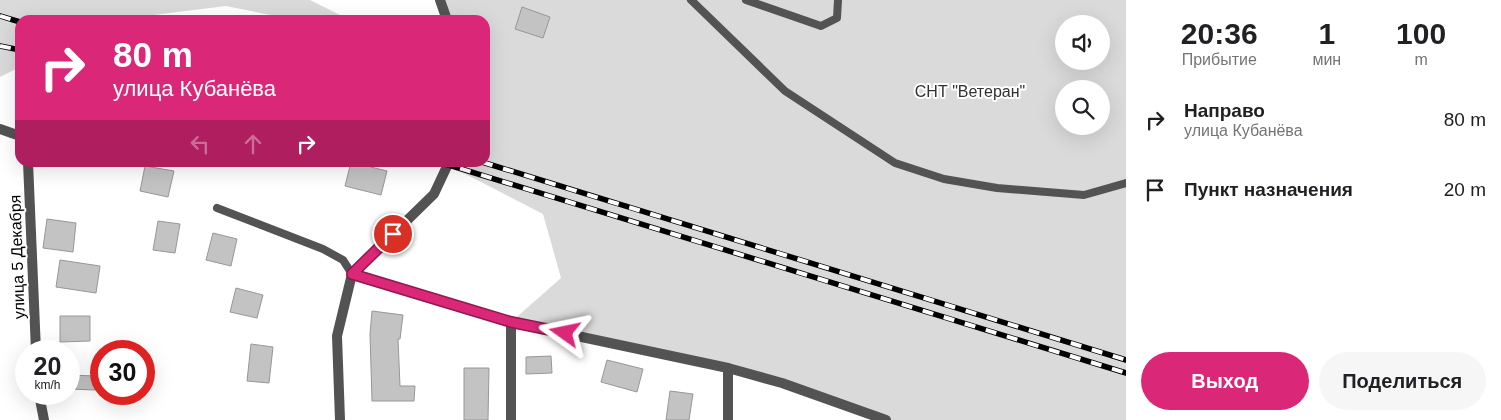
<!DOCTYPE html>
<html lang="ru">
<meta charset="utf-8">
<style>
:root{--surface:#fff;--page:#f6f6f6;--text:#202124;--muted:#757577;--accent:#db2777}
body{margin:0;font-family:Arial,sans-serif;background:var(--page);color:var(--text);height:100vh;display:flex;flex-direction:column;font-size:19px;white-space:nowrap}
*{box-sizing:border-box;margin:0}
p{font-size:16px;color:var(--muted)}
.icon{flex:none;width:28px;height:28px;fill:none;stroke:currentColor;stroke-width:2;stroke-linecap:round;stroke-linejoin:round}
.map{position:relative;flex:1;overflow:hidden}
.side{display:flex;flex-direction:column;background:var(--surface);width:375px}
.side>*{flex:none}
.hud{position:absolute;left:15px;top:15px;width:475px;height:152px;border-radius:15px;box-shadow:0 5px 20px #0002;background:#db2777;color:#fff;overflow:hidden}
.buttons{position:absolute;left:1055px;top:15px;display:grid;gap:10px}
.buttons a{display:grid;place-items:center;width:55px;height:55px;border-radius:50%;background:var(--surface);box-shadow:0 5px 20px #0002;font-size:25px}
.speed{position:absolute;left:15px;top:340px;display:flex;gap:10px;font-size:25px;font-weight:700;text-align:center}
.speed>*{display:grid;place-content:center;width:65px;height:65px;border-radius:50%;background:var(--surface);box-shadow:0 5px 20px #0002;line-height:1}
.speed small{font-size:12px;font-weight:400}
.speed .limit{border:8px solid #d22;background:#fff;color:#111}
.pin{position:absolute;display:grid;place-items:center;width:42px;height:42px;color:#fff;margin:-21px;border:2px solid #fff;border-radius:50%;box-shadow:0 1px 5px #0007}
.me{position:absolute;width:55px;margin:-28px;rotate:282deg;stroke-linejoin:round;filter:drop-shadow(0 0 4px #0008)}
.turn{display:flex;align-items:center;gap:18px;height:105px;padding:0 15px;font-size:22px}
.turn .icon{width:65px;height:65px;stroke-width:2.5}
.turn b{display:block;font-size:35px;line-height:42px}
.lanes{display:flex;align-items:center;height:48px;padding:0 15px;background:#0003;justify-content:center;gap:25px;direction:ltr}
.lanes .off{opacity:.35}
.eta{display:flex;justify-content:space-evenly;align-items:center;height:85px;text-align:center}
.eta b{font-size:30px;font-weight:700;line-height:35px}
.primary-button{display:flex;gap:10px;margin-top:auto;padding:10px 15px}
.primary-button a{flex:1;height:58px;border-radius:30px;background:var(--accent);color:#fff;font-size:20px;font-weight:700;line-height:58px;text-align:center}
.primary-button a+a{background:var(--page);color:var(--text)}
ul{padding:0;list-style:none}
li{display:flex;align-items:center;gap:15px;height:70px;padding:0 15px}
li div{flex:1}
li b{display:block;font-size:19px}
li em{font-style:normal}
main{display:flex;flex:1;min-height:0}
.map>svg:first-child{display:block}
.green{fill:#dadada;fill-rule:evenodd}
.building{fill:#c3c3c3;stroke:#979797}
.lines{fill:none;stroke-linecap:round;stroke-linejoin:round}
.lane{stroke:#535353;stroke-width:8}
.street{stroke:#535353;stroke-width:10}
.rail-casing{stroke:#000;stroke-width:5.5}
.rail{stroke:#fff;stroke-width:4;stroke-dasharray:11;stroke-linecap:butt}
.route-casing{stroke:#8e194d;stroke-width:12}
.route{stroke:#db2777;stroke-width:9}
.labels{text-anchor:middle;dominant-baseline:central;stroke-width:4;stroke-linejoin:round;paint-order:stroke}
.park-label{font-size:16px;fill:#313131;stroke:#fff}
.street-label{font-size:16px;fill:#000;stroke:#fff}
</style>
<main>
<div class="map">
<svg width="1126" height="420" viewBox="0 0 1126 420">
<rect width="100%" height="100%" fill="#fff"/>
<g class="green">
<polygon points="0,0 310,0 350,20 295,20 226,6 113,20 20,20 20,67 0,77"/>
<path d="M440 0H1126V420H886L782 383 511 322 561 278 543 214 448 165 449 163 485 162V20H447ZM1064 24H1101V61H1064ZM1064 89H1101V126H1064Z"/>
</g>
<g class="building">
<polygon points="522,7 550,17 543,38 515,29"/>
<polygon points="351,162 387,171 381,195 345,186"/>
<polygon points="145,166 174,171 168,197 140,191"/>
<polygon points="47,219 76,223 73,252 43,248"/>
<polygon points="158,221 180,224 175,253 153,250"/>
<polygon points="213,233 237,239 231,266 206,260"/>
<polygon points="60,260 100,266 96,293 56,287"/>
<polygon points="236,288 263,295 257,318 230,312"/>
<polygon points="372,311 403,315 400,339 398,339 400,386 415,386 414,401 372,401 370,334"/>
<polygon points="60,316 90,316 90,341 60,342"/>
<polygon points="251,344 273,347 269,383 247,381"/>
<polygon points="551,356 552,373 526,374 526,357"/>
<polygon points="607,360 643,369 637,392 601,382"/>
<polygon points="464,368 489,368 488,420 464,420"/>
<polygon points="69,375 95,376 95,390 69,389"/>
<polygon points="670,391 693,394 689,420 666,420"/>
</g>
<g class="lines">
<g class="lane">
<polyline points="691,0 785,91 895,163 944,179 997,188 1084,195 1126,183"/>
<polyline points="746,0 821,26 837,18 838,0"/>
<polyline points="217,208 323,249 343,260 352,274"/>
</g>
<g class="street">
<polyline points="440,0 447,20"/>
<polyline points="0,129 20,136"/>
<polyline points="28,162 36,351"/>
<polyline points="352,274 511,322 728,368 782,383 886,420"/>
<polyline points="511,322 511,420"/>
<polyline points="39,394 44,420"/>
<polyline points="340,420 337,336 352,274 434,194 449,162"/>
<polyline points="728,420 728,368"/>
</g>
<g class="rail-casing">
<g id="rail">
<polyline points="0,16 20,22"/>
<polyline points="0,46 20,50"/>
<polyline points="439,162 1126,373"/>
<polyline points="482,162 1126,360"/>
</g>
</g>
<use href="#rail" class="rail"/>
</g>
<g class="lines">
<g class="route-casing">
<polyline id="route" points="393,234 352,274 511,322 565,333"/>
</g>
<use href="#route" class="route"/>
</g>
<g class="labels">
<g class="park-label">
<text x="970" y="91">СНТ "Ветеран"</text>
</g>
<g class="street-label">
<text transform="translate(17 257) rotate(-92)">улица 5 Декабря</text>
</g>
</g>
</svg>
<div class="buttons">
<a><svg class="icon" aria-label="sound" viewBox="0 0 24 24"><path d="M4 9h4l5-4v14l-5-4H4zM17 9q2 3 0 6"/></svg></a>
<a><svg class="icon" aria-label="search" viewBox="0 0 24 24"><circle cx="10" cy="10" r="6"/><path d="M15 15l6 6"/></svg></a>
</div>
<div class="speed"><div>20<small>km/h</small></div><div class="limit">30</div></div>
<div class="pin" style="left:393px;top:234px;background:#d93025"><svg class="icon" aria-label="arrive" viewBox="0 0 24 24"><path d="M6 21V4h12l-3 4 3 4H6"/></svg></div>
<svg class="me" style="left:565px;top:333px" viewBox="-20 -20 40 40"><path d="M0-17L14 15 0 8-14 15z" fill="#db2777" stroke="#fff" stroke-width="4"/></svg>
<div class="hud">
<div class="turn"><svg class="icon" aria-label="right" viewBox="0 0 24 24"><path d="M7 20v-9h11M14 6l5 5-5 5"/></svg><div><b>80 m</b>улица Кубанёва</div></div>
<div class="lanes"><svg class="icon off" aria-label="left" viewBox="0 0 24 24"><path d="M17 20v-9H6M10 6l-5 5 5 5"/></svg><svg class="icon off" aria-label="ahead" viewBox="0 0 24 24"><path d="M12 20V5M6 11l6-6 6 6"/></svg><svg class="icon" aria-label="right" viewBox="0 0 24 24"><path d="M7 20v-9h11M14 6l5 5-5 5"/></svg></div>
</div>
</div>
<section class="side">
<div class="eta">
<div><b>20:36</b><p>Прибытие</p></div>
<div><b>1</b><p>мин</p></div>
<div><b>100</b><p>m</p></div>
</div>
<ul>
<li><svg class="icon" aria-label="right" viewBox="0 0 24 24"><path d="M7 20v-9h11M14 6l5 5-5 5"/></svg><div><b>Направо</b><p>улица Кубанёва</p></div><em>80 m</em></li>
<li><svg class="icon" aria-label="arrive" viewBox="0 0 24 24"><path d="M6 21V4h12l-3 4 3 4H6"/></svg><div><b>Пункт назначения</b></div><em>20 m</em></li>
</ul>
<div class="primary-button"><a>Выход</a><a>Поделиться</a></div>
</section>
</main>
